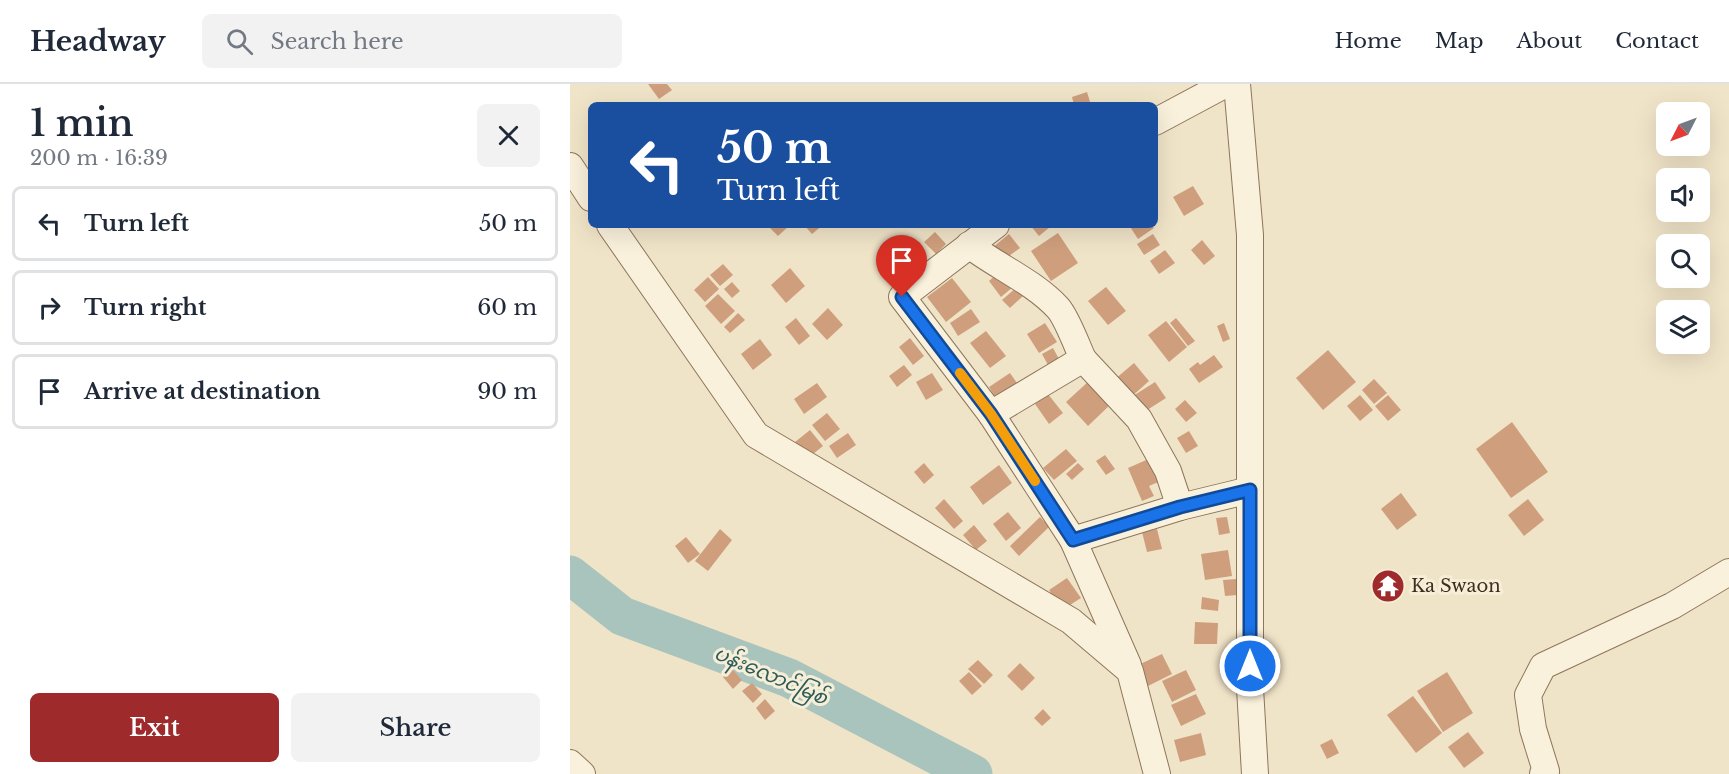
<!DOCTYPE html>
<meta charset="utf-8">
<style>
:root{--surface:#fff;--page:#f2f2f3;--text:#1f2937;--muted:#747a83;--line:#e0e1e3;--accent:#9e2a2b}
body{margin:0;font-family:"Libre Baskerville","Noto Sans Myanmar",serif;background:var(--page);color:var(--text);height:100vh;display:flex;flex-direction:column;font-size:22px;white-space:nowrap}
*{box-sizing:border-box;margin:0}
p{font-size:20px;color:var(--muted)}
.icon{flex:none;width:33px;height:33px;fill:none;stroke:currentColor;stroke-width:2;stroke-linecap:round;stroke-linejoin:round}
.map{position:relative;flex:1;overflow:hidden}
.details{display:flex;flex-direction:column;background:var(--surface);width:570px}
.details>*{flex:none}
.guide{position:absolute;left:18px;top:18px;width:570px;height:126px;border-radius:9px;box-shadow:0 6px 24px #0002;background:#1a4fa0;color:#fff;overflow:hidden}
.needle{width:39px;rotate:228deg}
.buttons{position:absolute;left:1086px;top:18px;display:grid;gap:12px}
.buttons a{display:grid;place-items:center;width:54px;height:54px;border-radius:9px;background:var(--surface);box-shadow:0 6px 24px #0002;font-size:30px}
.pin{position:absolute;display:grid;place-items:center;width:51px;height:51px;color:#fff;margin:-62px -26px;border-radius:50% 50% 50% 0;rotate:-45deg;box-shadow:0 0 6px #0007}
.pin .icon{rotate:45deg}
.me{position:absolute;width:66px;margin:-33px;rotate:0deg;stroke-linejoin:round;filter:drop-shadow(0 0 4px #0008)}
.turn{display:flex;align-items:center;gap:21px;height:126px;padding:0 30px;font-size:27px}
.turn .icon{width:78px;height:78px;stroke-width:2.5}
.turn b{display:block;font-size:42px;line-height:51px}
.round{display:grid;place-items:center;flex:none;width:63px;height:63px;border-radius:9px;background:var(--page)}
.headline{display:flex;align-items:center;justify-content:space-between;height:102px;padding:0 30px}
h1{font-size:36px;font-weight:600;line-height:45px}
.action{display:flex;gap:12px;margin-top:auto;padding:12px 30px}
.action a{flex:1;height:69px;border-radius:9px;background:var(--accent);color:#fff;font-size:24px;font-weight:600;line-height:69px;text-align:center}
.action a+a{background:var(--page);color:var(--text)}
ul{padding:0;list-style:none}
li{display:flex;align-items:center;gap:18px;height:75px;margin:0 12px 9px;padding:0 18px;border:3px solid var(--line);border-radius:9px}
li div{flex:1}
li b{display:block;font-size:22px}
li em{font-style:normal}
header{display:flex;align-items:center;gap:36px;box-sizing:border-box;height:84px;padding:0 30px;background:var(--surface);border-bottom:2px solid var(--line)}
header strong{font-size:28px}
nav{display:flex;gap:33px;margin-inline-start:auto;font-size:21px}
.search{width:420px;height:54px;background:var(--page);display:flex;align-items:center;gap:15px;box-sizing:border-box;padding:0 21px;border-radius:9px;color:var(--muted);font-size:22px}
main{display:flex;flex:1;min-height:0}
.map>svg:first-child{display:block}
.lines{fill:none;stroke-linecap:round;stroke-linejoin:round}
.river{stroke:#a9c4bc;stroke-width:39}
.building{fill:#cf9f7d}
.minor-casing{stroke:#8d765c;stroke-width:28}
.minor{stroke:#faf1dc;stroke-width:26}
.route-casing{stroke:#114b97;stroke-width:15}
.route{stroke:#1a73e8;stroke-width:10}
.slow{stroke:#f59e0b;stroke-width:10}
.labels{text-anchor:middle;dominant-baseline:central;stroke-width:6;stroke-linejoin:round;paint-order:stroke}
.poi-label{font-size:18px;fill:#3d2e20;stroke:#f7eed8;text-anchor:start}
.water-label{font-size:20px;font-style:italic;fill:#2f5d5a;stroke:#f7eed8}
</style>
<header>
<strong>Headway</strong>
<div class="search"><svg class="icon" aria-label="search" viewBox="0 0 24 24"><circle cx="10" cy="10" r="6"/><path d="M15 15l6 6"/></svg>Search here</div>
<nav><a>Home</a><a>Map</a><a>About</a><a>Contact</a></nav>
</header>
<main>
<section class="details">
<div class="headline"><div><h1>1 min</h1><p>200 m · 16:39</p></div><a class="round"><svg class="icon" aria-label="close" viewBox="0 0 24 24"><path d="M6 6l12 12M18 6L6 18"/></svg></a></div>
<ul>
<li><svg class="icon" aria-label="left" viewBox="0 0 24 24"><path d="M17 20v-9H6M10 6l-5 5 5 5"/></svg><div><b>Turn left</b></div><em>50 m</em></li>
<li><svg class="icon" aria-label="right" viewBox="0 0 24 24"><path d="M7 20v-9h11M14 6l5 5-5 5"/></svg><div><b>Turn right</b></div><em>60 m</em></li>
<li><svg class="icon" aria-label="arrive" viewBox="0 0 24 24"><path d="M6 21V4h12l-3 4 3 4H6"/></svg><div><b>Arrive at destination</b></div><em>90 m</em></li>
</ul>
<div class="action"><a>Exit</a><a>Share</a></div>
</section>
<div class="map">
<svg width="1159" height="690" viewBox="0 0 1159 690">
<rect width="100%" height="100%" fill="#f0e4c8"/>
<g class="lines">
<polyline class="river" points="0,491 52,532 219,594 403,690"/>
</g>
<g class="building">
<polygon points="78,0 97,0 102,6 89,15"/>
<polygon points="517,8 521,21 504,21 502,13"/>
<polygon points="623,102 634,120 614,132 603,113"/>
<polygon points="197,141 220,141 208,152"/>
<polygon points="234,141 253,141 242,150"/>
<polygon points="460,141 479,141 480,143 469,152"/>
<polygon points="559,141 581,141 584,144 568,155"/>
<polygon points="365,148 376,160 366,170 354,158"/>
<polygon points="488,149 508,179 481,197 461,167"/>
<polygon points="439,150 450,164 432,177 422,164"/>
<polygon points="583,150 590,161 574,171 567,160"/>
<polygon points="632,156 645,172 634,181 621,166"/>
<polygon points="595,166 605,179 589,190 580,177"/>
<polygon points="153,180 163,191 150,202 140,191"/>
<polygon points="220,184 235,202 216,219 201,201"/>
<polygon points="430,187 443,203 431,213 419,197"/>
<polygon points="138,193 149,205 135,218 124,206"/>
<polygon points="382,194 401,218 376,238 357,213"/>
<polygon points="162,198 170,207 162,214 154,205"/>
<polygon points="447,203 454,211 440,224 432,216"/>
<polygon points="536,203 556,227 538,241 518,217"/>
<polygon points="148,210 165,227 151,240 135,222"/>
<polygon points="258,224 273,241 257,256 242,240"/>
<polygon points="401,225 410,238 388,252 380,239"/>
<polygon points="168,229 175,236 160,249 154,243"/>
<polygon points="226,234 240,252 229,261 215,243"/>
<polygon points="606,234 625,257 618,262 600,239"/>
<polygon points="596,237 617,263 599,278 578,251"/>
<polygon points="475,239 487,258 469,269 457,250"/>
<polygon points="654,239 660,255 653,258 647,242"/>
<polygon points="416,247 436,272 420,284 400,259"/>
<polygon points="340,254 354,272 343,281 329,263"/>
<polygon points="190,255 202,271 183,286 171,270"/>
<polygon points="483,264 489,275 478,281 472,270"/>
<polygon points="758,266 786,298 753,326 726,294"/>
<polygon points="644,271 653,283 629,299 619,285 628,278 630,281"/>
<polygon points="564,279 579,297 560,314 544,296"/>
<polygon points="334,281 342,291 327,303 319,292"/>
<polygon points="362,289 373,306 356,316 346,298"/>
<polygon points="440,289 449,302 427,316 419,303"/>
<polygon points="804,295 817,309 804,320 792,306"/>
<polygon points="520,296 541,320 518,342 496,318"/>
<polygon points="585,298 596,314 574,328 563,312"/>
<polygon points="247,299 257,313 234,330 224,315"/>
<polygon points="478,310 493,329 479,340 465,320"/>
<polygon points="790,311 803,326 790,337 777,322"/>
<polygon points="818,311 831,326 818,337 805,322"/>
<polygon points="615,316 627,329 616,338 605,325"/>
<polygon points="257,329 270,345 255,357 242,341"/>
<polygon points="942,338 978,388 941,414 906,365"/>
<polygon points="240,346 253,362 238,374 225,358"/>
<polygon points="619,347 628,362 616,369 607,354"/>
<polygon points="278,349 286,361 267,374 259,362"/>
<polygon points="496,365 507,377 484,396 473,384"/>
<polygon points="535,371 545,385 536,391 526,377"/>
<polygon points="583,373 593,396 579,402 584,412 572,417 558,384"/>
<polygon points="354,379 364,391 354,400 344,388"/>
<polygon points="508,379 514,385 502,396 496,390"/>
<polygon points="429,381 442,399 413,421 400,403"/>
<polygon points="831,409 847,431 827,446 811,425"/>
<polygon points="374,415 393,437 384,445 365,424"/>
<polygon points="958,415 974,436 954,452 938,431"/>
<polygon points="438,428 451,444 436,457 423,440"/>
<polygon points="470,433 479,443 449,472 440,462"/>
<polygon points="657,433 660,449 649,451 646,434"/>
<polygon points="404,441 417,457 406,466 393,451"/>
<polygon points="150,445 162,456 138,487 125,477"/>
<polygon points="587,445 592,465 577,468 572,448"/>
<polygon points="116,453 130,470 118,479 105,462"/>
<polygon points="658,466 662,492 635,496 631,470"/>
<polygon points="497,494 511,514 492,526 479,506"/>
<polygon points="667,495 668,511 655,512 653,496"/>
<polygon points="632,513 649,516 648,527 631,525"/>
<polygon points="625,538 648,539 647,560 624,560"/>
<polygon points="592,570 602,590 578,602 568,581"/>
<polygon points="408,576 423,591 414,600 398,585"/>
<polygon points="450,579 465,594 452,607 437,592"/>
<polygon points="162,585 172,596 163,605 153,593"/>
<polygon points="616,586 626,606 602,618 592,597"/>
<polygon points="399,588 412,602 402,611 389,597"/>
<polygon points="877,588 903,629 873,648 847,607"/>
<polygon points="182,599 192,610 183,619 172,607"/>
<polygon points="626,610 636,630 611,642 601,621"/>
<polygon points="843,612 872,649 846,669 817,631"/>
<polygon points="195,615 205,627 195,636 186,624"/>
<polygon points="473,625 481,634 472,642 464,634"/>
<polygon points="898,648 914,669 894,684 878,663"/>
<polygon points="631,649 636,671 610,678 604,656"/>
<polygon points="762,655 769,669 757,675 750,661"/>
</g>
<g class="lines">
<g class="minor-casing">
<g id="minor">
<polyline points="667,0 680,151 680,604 685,690"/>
<polyline points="585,38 656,0"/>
<polyline points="0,82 21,114"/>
<polyline points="40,141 186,351 501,537 560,587 587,690"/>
<polyline points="426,141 332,213 421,330 503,456 558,581"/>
<path d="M399 161C428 183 464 198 488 224 497 234 507 262 513 275L421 330"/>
<polyline points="513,275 569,335 598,387 610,423"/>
<polyline points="503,456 610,423 680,406"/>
<polyline points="0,679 12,690"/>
<polyline points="973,690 976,687 963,645 958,611 973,582 1102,522 1159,488"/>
</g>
</g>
<use href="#minor" class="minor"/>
</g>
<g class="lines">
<g class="route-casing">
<polyline id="route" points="332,213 421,330 503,456 610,423 680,406 680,582"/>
</g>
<use href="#route" class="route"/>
<polyline class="slow" points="390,289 421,330 465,397"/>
</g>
<defs>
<g id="temple-disc" transform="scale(1.725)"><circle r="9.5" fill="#9e2a2b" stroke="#f7eed8"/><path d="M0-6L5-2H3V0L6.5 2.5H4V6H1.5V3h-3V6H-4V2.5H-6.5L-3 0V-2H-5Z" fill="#fff"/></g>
</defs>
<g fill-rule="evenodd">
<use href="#temple-disc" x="818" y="502"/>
</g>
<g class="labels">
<g class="poi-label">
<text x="841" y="502">Ka Swaon</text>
</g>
<g class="water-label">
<text transform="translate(201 591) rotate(23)">ပန်းလောင်မြစ်</text>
</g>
</g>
</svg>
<div class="buttons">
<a><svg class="needle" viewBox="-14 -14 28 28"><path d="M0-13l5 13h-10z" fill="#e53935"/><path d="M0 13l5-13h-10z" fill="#747a83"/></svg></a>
<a><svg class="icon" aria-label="sound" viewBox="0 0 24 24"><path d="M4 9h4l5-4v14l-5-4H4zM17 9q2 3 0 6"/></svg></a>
<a><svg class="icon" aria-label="search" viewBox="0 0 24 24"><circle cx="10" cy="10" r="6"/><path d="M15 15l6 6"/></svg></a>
<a><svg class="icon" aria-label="layers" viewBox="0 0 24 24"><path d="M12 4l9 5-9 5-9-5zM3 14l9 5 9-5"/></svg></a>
</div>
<div class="pin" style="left:332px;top:213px;background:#d93025"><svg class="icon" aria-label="arrive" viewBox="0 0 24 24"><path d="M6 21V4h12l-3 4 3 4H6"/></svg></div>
<svg class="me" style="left:680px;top:582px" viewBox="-20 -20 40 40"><circle r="17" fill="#1a73e8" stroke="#fff" stroke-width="3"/><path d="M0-11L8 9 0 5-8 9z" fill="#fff"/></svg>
<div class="guide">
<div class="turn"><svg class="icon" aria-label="left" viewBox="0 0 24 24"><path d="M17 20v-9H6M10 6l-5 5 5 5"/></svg><div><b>50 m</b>Turn left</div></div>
</div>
</div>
</main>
